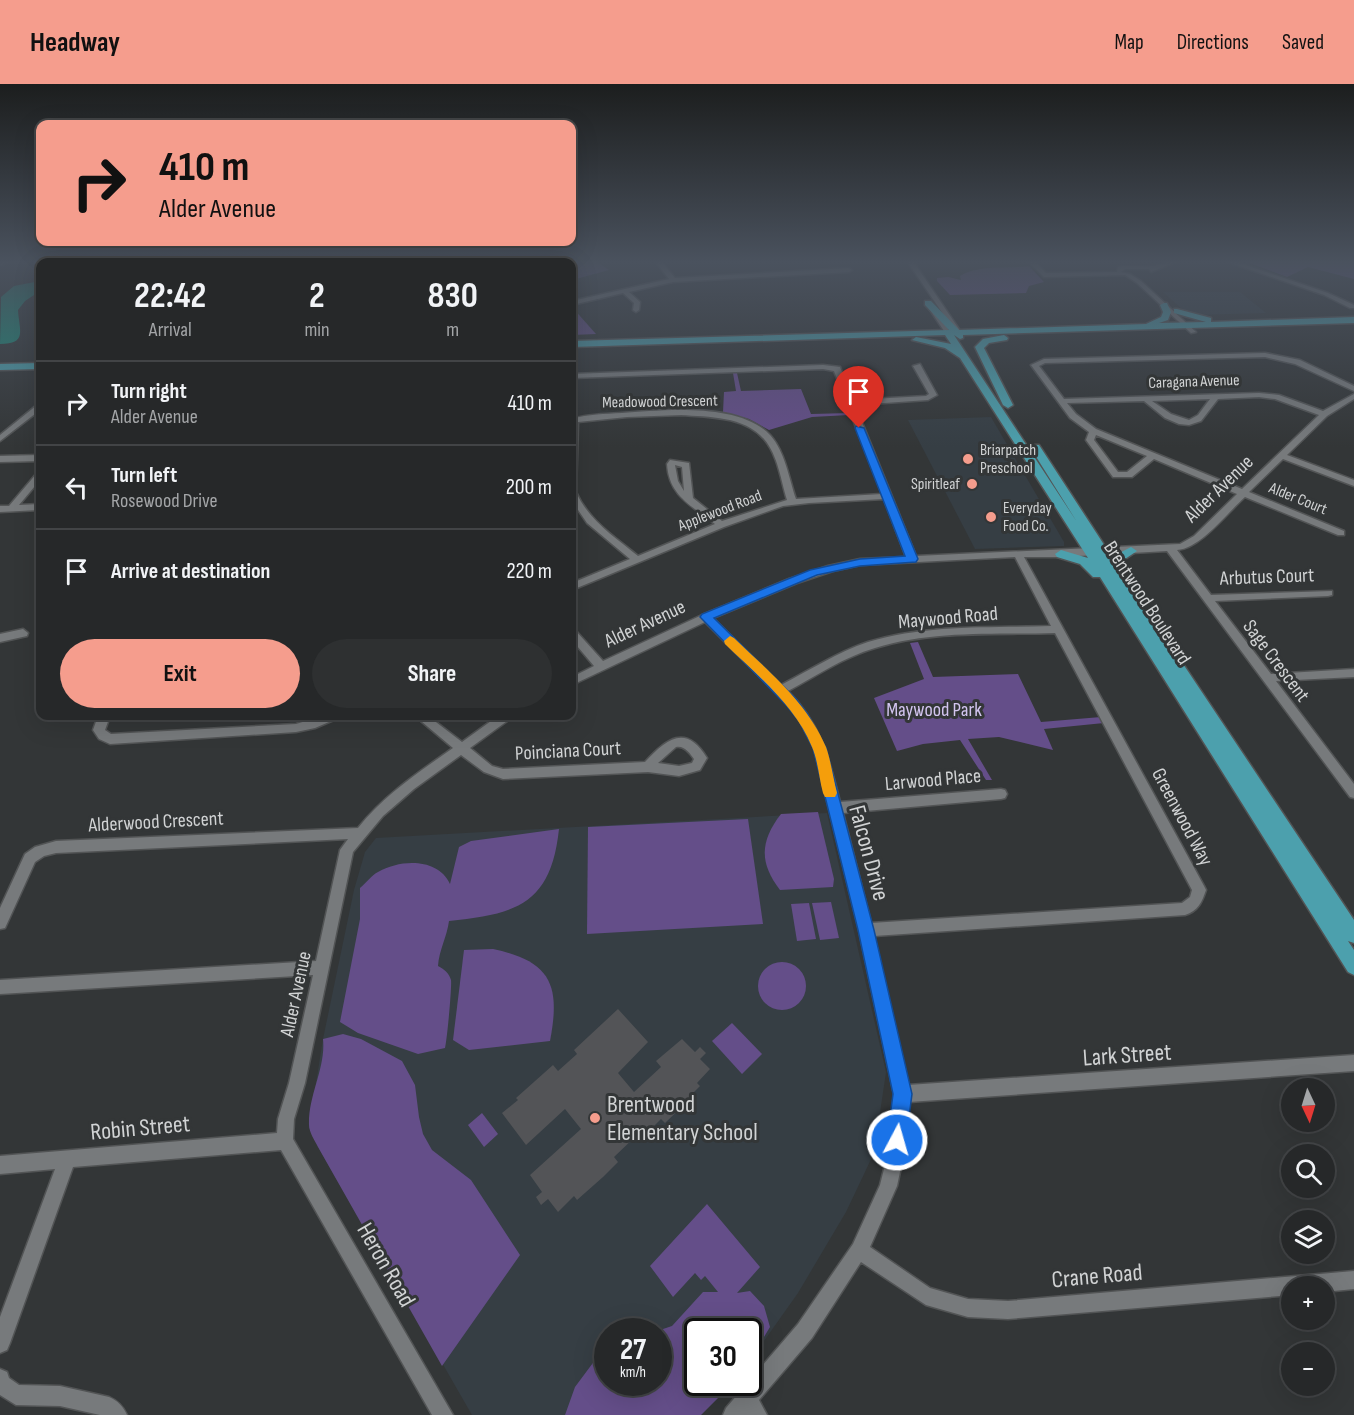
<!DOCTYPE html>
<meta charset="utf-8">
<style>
:root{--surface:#262829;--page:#2e3031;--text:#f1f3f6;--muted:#a4a6a8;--line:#424446;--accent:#f59d8d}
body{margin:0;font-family:"Sofia Sans Condensed",sans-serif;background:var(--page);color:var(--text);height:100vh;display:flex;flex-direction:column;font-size:22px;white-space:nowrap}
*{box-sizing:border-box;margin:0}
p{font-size:20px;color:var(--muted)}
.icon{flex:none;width:33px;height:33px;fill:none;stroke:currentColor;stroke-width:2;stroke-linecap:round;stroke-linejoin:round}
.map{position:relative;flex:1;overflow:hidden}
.panel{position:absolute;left:36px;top:174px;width:540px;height:462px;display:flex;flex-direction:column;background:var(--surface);border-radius:12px;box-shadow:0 6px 24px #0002,0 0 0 2px var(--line)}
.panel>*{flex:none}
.guide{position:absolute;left:36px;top:36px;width:540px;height:126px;border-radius:12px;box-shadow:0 6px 24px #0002,0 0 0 2px var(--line);background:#f59d8d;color:#111;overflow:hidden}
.needle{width:39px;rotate:176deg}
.buttons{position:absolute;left:1281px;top:994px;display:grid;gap:12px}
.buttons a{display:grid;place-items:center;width:54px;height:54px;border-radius:50%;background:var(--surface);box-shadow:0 6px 24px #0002,0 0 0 2px var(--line);font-size:30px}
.speed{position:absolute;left:594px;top:1234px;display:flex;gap:12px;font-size:30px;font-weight:700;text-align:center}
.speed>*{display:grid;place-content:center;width:78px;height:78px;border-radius:50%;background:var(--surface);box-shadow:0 6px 24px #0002,0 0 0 2px var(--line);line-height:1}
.speed small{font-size:15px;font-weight:400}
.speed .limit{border:3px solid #111;border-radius:9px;background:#fff;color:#111}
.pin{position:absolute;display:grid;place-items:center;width:51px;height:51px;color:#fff;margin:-62px -26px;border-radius:50% 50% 50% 0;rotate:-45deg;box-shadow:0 0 6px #0007}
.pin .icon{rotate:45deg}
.me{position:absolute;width:66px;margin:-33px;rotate:6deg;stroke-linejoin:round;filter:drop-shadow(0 0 4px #0008)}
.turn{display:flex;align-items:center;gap:21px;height:126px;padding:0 24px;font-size:27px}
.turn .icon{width:78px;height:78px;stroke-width:2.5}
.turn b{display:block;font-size:42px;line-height:51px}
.eta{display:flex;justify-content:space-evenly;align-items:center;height:102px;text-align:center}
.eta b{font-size:36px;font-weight:700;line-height:42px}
.action{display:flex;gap:12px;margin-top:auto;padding:12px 24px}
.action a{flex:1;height:69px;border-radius:36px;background:var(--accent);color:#111;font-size:24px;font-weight:700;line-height:69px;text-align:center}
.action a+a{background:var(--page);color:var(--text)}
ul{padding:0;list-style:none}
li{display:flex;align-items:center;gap:18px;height:84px;padding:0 24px;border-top:2px solid var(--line)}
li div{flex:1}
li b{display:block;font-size:22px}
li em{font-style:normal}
header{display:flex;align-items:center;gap:36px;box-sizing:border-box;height:84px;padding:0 30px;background:var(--accent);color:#111}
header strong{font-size:28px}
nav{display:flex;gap:33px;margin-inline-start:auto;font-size:21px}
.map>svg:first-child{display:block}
.built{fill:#363e44;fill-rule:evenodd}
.green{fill:#644e89}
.water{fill:#1a8b79}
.building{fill:#535457}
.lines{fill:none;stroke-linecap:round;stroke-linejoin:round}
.minor-casing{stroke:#525455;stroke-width:3}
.major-casing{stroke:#525455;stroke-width:3}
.minor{fill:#777a7c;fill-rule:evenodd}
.major{fill:#4ca0ad;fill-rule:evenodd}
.route{fill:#1a73e8;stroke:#114b97;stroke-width:1.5}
.slow{fill:#f59e0b}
.poi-dot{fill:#f59d8d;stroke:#333637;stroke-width:2}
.labels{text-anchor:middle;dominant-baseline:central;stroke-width:6;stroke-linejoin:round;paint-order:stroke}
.far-street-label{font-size:16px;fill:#d1d3d4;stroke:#333637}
.far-poi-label{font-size:16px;fill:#d1d3d4;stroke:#333637;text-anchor:start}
.street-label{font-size:20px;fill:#d1d3d4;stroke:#333637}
.park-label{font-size:20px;fill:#d3c5f0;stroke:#333637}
.near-street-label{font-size:24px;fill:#d1d3d4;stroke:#333637}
.near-poi-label{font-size:24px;fill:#d1d3d4;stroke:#333637;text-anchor:start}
</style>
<header>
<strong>Headway</strong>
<nav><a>Map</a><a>Directions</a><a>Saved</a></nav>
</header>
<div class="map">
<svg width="1354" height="1331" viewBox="0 0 1354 1331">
<rect width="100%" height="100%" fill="#333637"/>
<g class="built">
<polygon points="1163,208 1240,208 1266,229 1195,231 1181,224"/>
<polygon points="991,333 1064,458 1064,462 975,465 908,336"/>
<path d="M827 729 886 988 874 1069 846 1128 798 1209 749 1278 748 1248H698V1299H733L701 1331H472L318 1063 309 1043 323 955 354 806 365 768 376 754ZM608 1248H658V1299H608Z"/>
</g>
<g class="green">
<polygon points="549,177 596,177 609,186 572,196 572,178 545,178"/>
<polygon points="1244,177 1354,177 1354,195 1308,183 1287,193"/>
<path d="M1029 182 1044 198 1029 202 1026 209 950 211 937 197V194L948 193 961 196 960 192C980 180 1007 185 1029 182Z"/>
<polygon points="572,223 596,250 572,251"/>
<polygon points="733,289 737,289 741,307 801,305 811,330 849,329 849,331 812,333 769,346 749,335 723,328 724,308 736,307"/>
<polygon points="918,558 933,593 1018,590 1041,638 1101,633 1104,639 1044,645 1053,666 999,653 968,655 992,696 986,696 960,656 923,660 897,667 874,614 924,595 910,559"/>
<path d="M818 728 834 795 833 803 780 806C759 779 760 757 781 730Z"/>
<polygon points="748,735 763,840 587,850 588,743"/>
<path d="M559 745C551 820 517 830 449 837 447 853 439 866 438 882 444 885 449 889 451 896 452 903 447 956 445 964L418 970 358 949 340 938 360 835V804C366 799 372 791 378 788 401 775 438 774 450 800L459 763 471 757Z"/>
<polygon points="831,818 839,854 820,856 812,819"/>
<polygon points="809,819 816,855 797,857 791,820"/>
<path d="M493 865C550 877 561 900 550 957L469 966 453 956 464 866Z"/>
<circle cx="782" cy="902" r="24"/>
<polygon points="732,939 762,970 742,990 712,957"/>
<path d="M343 950 361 955 402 977 415 1001 419 1033 423 1050 432 1066 471 1096 520 1171 442 1282 318 1063C315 1057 309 1048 309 1041 308 1011 326 984 323 955Z"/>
<polygon points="482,1029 498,1050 484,1063 468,1041"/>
<polygon points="707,1120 760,1183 737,1209 750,1207 764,1222 770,1243 749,1278 748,1248 698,1248 698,1299 733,1299 701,1331 565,1331 575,1303 604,1264 607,1263 608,1299 658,1299 658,1248 654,1248 672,1242 703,1208 718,1208 705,1192 701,1196 695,1189 673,1213 650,1182"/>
</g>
<path class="water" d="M40 197V207L25 217 18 226C19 246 28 260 0 260L1 213 14 202Z"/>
<polygon class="building" points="618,925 648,958 618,989 634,1008 661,983 656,977 682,955 695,968 700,963 706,969 700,975 710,985 697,999 700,1002 689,1013 691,1014 665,1039 661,1035 641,1055 637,1051 614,1073 618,1078 603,1093 577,1116 574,1112 558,1128 548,1115 541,1121 536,1113 542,1108 530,1091 581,1045 565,1025 526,1061 502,1029 518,1016 516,1014 553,981 558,987 577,970 574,966"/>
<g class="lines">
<g class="minor-casing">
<g id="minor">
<polygon points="0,177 12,177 0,181"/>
<rect x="435" y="177" width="6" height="1"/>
<polygon points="655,177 661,177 675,194 849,184 852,186 849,188 673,198 629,208 640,218 639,226 636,228 633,226 634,219 623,209 572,221 572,217 669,195"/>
<polygon points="907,177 913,177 961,248 960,249 956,249"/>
<path d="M1028 177H1034L1046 189 1117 188 1118 183C1131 180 1145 184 1158 181 1166 180 1170 177 1178 177L1151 188 1149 185H1125L1121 188 1130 190 1141 197 1196 248 1191 249 1137 199 1125 191 1044 193Z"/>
<polygon points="1225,177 1234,177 1328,209 1354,221 1354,224 1350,224 1324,211"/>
<polygon points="929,222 933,222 951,249 950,250 946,250 928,223"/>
<path d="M1265 269 1300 276 1354 302V307L1295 280 1265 273 1045 279 1039 282 1064 315 1259 309 1279 311 1323 327 1354 310V315L1327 332 1287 371 1354 396V402L1283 375 1249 408 1344 447V451H1338L1245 413C1228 428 1200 465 1177 466L1211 511 1332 507V511L1328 512 1215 517 1271 590 1354 585V593L1276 597 1354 700V714L1350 713 1167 467 1061 473H1024L1204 802 1206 806C1202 818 1198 827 1185 831L874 852 908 1001 1354 971V987L909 1018 904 1069 897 1102 870 1163 930 1204 968 1215 1008 1217 1354 1187V1205L1324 1208V1203H1292V1211L1008 1235 968 1233 926 1221 861 1178 812 1254 759 1316 767 1331H723L726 1324 798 1240 853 1160 880 1101 888 1069 894 1010 859 846 814 664 800 637 788 621 705 538 572 601V593L594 582 572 556V547H576L603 577 702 531 789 495 828 482 860 475 906 473 884 415 809 419 783 422 724 443 572 506V499L630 475 587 439 572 417V335C588 330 605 330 622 329 663 326 739 318 770 351 785 367 789 395 796 415L882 410 834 287 823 285 572 294V290L823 281 840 283 853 316 926 312 929 310 913 282 920 280 937 311 928 316 855 321 916 472 1180 460 1194 452 1237 410 1154 375 1132 393H1113L1086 356 1089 348 1070 334 1031 281 1044 275ZM1259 313 1275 315 1319 331 1242 405 1096 345 1076 330 1067 319 1144 317 1165 334 1179 340 1189 341 1201 337 1218 315ZM1210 315 1198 331 1189 336 1171 330 1152 317ZM681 331C709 333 744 332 764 355 778 371 781 397 787 416L722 437 693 414 689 379 670 376 667 380C669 412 691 421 715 440L638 472C615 453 589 437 576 408L578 338 627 333ZM1096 351 1147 372 1127 388H1118L1094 356ZM675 381 682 383 684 407 678 397ZM1015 473 1051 542C991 544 927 540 868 558 838 568 810 586 781 601L713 534 797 499 833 487 860 481ZM1055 549 1192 806 1190 813 1182 819 871 839 843 729 1001 715 1005 714 1007 710 1005 706 1001 705 840 718C829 675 821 640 788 607 816 592 844 573 875 564 933 546 996 551 1055 549Z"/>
<polygon points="37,321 40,321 40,326 0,357 0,351"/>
<polygon points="40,371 40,377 0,378 0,372"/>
<polygon points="40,388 40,396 19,421 40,420 40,426 0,428 0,422 9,422 37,389"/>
<polygon points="23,545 28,549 27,552 0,558 0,550"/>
<polygon points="98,632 110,632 105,646 111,650 296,640 322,632 338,632 336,635 315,644 296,648 110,660 99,655 93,646"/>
<path d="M415 632H428L462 658 498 632H512L510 635 470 664 492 682 503 685 645 678C666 655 686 639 707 674L700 686 679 692 648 688 503 695 484 688 461 671 414 705 383 732 353 768 305 999 294 1035 293 1055 453 1331H432L281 1066 73 1083 10 1259 7 1266 0 1269V1233L55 1085 0 1090V1072L277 1049 278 1035 289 999 313 891 0 910V896L316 877 340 766 348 755 56 769 44 772 35 778 5 844 0 845V824L25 770 35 763 56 757 358 744C384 711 419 688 453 664ZM676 663C684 661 690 669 694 675L692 679 679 682 658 679Z"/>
<path d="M0 1285 7 1288 9 1294 19 1301 60 1302 109 1313C118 1317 123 1322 127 1331H100L60 1322 16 1321 0 1311Z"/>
</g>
</g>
<g class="major-casing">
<g id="major">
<polygon points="925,217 931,217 959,246 1146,240 1161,233 1163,228 1160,221 1164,219 1167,219 1171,228 1168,236 1159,239 1206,238 1174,229 1174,225 1177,225 1211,234 1211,238 1354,233 1354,239 963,251 963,254 960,255 954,251 1077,438 1030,363 1031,361 1039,361 1112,473 1131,463 1137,467 1122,477 1127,490 1125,493 1354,836 1354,859 1348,857 1354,866 1354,891 1348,888 1100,493 1093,493 1080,480 1057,473 1055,470 1061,466 1088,474 960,274 945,264 912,256 916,253 951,260 945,251 572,263 572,257 949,246 925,221"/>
<polygon points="1004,251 1008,254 1007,256 989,259 984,264 1013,321 1008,324 1003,321 975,263 983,255"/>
<polygon points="40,279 40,285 0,286 0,280"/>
</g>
</g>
<use href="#minor" class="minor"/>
<use href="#major" class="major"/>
</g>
<linearGradient id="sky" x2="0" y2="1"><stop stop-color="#1c1e1e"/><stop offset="0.49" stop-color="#4a525e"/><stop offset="1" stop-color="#4a525e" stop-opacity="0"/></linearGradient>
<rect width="1354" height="363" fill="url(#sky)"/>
<polygon class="route" points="856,342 864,344 918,475 916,478 860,482 817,491 714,534 796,615 808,631 826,664 874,846 912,1010 906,1056 903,1063 897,1066 890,1063 887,1056 893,1010 858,846 813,664 799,637 787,622 700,533 702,530 810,486 860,475 905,472 855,344"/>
<path class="slow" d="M730 552 734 554C768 587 807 618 826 663 831 677 833 694 837 709L835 713H825L823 709C819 694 818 677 812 663 795 621 757 591 725 560L724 557Z"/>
<g class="poi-dot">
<circle cx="968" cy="375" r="6"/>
<circle cx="972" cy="400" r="6"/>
<circle cx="991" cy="433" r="6"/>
<circle cx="595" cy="1034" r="6"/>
</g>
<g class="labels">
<g class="far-street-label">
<text transform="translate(1194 298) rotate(-2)">Caragana Avenue</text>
<text transform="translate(660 318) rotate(-1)">Meadowood Crescent</text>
<text transform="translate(1298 415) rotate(22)">Alder Court</text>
<text transform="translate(720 427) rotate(-21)">Applewood Road</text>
</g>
<g class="far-poi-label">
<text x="980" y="366">Briarpatch<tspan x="980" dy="18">Preschool</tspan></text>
<text x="960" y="400" text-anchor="end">Spiritleaf</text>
<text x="1003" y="424">Everyday<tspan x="1003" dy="18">Food Co.</tspan></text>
</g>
<g class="street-label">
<text transform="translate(1219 405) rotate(-44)">Alder Avenue</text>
<text transform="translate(1267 493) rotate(-2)">Arbutus Court</text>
<text transform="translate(1147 519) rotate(57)">Brentwood Boulevard</text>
<text transform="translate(948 534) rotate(-5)">Maywood Road</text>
<text transform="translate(645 540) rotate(-25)">Alder Avenue</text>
<text transform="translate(1276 577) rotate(53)">Sage Crescent</text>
<text transform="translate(568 667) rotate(-3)">Poinciana Court</text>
<text transform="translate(933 696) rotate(-5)">Larwood Place</text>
<text transform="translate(1182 733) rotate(62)">Greenwood Way</text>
<text transform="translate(156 738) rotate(-3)">Alderwood Crescent</text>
<text transform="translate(296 910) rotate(-78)">Alder Avenue</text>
</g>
<g class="park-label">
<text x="934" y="626">Maywood Park</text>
</g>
<g class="near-street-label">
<text transform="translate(869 769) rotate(75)">Falcon Drive</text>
<text transform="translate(1127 971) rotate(-4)">Lark Street</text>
<text transform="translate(140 1044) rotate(-5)">Robin Street</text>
<text transform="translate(386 1181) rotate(60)">Heron Road</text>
<text transform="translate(1097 1192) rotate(-5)">Crane Road</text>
</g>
<g class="near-poi-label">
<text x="607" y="1020">Brentwood<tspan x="607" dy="28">Elementary School</tspan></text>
</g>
</g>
</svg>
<div class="buttons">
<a><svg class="needle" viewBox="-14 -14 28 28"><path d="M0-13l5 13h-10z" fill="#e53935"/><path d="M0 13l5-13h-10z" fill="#a4a6a8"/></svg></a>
<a><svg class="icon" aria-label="search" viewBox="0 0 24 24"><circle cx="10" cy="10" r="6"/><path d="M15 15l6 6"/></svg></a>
<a><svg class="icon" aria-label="layers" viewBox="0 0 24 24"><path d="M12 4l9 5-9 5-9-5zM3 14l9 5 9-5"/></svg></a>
<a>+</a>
<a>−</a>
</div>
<div class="speed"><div>27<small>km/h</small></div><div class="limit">30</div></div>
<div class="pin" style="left:859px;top:344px;background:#d93025"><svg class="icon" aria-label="arrive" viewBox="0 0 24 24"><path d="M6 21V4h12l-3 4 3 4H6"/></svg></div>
<svg class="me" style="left:897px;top:1056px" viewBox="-20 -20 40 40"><circle r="17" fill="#1a73e8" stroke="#fff" stroke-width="3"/><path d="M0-11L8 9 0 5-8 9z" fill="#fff"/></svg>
<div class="guide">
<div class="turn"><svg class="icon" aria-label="right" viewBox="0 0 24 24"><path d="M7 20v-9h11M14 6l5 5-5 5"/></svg><div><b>410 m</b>Alder Avenue</div></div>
</div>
<section class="panel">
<div class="eta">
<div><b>22:42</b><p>Arrival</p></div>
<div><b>2</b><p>min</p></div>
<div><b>830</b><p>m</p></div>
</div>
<ul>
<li><svg class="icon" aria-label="right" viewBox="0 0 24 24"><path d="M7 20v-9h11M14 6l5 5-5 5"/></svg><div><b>Turn right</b><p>Alder Avenue</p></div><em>410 m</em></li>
<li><svg class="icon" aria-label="left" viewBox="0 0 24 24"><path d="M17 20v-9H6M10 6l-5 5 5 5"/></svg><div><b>Turn left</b><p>Rosewood Drive</p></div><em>200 m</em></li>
<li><svg class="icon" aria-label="arrive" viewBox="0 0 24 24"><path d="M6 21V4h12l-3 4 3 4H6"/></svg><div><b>Arrive at destination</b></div><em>220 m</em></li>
</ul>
<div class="action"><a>Exit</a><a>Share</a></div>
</section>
</div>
